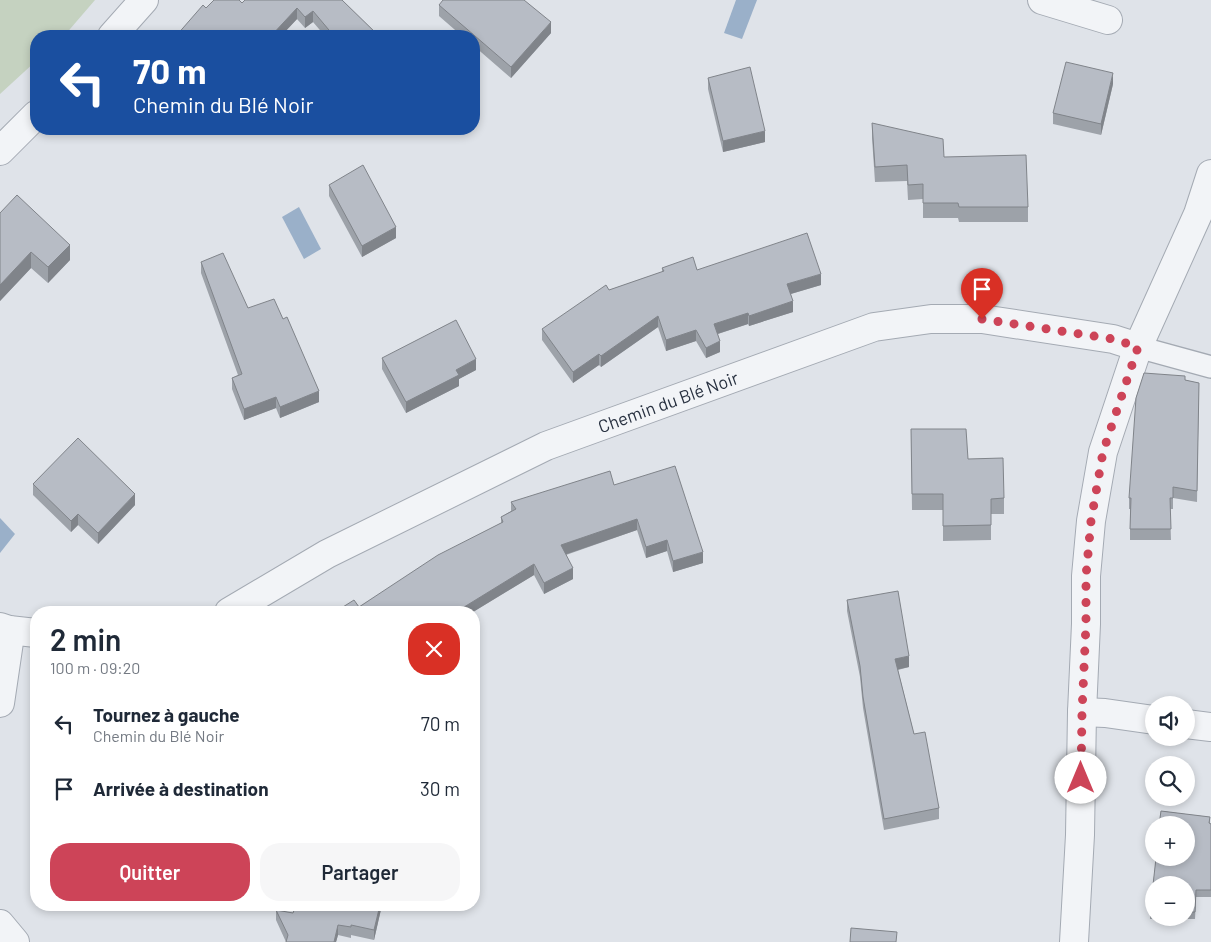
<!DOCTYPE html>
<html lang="fr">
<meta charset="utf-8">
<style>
:root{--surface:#fff;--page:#f6f6f7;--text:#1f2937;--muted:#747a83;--accent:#cd4458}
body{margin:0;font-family:Barlow,sans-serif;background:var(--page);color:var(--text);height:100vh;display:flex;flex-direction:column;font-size:19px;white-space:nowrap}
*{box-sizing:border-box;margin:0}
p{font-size:16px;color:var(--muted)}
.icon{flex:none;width:28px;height:28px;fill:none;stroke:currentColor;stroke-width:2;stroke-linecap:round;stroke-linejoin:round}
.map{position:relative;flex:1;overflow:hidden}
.panel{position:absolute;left:30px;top:606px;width:450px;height:305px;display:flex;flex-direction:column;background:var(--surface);border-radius:20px;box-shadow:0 2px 8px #0003}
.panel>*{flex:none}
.guide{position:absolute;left:30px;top:30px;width:450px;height:105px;border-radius:20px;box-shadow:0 2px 8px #0003;background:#1a4fa0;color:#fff;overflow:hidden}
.fabs{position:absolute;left:1145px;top:696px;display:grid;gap:10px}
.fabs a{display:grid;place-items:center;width:50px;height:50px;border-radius:50%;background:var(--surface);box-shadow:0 2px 8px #0003;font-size:25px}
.pin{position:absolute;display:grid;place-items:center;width:42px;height:42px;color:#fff;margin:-51px -21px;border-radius:50% 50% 50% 0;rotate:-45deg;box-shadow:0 0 5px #0007}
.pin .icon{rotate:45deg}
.me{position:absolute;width:55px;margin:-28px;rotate:0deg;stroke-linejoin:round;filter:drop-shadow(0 0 4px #0008)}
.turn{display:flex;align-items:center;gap:18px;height:105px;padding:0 20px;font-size:22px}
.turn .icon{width:65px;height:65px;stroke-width:2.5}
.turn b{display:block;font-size:35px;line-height:42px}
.round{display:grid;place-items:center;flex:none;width:52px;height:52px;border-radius:20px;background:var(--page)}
.head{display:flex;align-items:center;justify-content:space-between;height:85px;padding:0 20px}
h1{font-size:30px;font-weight:600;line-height:38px}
.action{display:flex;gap:10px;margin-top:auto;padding:10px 20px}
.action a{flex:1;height:58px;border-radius:20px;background:var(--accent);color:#fff;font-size:20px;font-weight:600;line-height:58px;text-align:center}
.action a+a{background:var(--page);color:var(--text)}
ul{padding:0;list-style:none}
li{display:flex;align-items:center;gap:15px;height:65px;padding:0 20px}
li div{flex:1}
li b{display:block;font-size:19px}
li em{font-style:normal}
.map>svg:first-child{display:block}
.green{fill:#c5d2c0}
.water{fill:#9ab0c9}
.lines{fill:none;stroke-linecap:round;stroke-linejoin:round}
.service-casing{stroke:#a4aab3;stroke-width:24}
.minor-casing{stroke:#a4aab3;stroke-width:30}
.tertiary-casing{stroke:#a4aab3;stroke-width:30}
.service{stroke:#f2f4f7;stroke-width:21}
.minor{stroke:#f2f4f7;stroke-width:28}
.tertiary{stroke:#f2f4f7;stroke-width:28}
.wall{fill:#9da2a9;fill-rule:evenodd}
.shaded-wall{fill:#80848a}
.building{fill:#b7bcc5;stroke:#80848a}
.route{stroke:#cd4458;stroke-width:9;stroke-dasharray:0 16.2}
.labels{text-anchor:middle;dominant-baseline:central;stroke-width:4.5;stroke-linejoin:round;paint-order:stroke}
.street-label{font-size:18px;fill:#283140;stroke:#eff2f6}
</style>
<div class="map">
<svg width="1211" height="942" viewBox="0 0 1211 942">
<rect width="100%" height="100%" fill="#dfe3e9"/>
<polygon class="green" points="0,0 95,0 64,36 36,36 36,61 0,94"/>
<g class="water">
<polygon points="736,0 757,0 742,39 724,33"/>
<polygon points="299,207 321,249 304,259 282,217"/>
<polygon points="0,518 15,534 0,553"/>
</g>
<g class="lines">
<g class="service-casing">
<polyline id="service" points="1138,347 1211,367"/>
</g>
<g class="minor-casing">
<g id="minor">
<polyline points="1042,0 1108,20"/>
<polyline points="112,36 144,0"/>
<polyline points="0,151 36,115"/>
<path id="s1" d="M229 612 327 554 546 446 874 327 931 319H982L1113 339 1138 347"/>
<polyline points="0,627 9,630 36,633"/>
<polyline points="0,703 10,635 9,630"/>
<polyline points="1082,712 1105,713 1154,720"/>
<polyline points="1186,724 1211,727"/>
<polyline points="0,924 15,942"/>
</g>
</g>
<g class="tertiary-casing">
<polyline id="tertiary" points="1074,942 1080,835 1082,712 1086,624 1086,576 1091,521 1103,452 1138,347 1198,214 1211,174"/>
</g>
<use href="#service" class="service"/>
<use href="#minor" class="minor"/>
<use href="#tertiary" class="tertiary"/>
</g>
<g class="wall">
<polygon points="342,0 379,36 325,36 313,22 305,28 297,19 281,36 176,36 206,8 242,3"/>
<polygon points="439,5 551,33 511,78 474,46 474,36 462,36 439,16"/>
<polygon points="708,78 765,142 723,152 708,89"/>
<polygon points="1113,84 1101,135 1053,124 1053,113"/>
<polygon points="872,123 944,157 1028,207 1028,222 959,222 958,218 923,218 923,199 908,200 907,181 875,182 872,138"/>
<polygon points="329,185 396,238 362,257 329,196"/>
<polygon points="0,213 70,260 48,283 31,268 0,301"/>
<polygon points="201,262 248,308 319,402 280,418 276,408 244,420 232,389 232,378 238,375 201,273"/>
<polygon points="662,268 697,270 821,285 791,294 793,312 749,326 748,324 718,334 720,352 706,358 696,341 666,351 658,327 601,367 599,365 573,383 542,340 542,329 609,290 662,272"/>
<polygon points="382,358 476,370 459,379 459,386 406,413 382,369"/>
<polygon points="1185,380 1199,383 1197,502 1173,498 1173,509 1170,509 1171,540 1130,540 1130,509 1129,509 1129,498"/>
<polygon points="911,429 968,459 1004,498 1004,514 991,514 991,540 943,541 943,510 912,510"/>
<polygon points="33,484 135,505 98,544 78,525 71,532 33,495"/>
<polygon points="614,485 703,563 673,572 667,551 646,558 637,530 566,555 573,579 544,594 534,575 473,612 335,612 359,607 501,523 501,517 511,511 511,502"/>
<polygon points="847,600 909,667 898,670 914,734 939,808 939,819 884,830 863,708 860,677 847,611"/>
<path d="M1161 811 1210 817V823L1211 824V897H1196L1195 919H1150V912L1156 858H1186V825H1159ZM1154 885H1186V918H1154Z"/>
<polygon points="296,905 382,905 374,940 351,935 351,938 338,935 336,942 286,942 276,920 276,910 293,913"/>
</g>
<g class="shaded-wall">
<polygon points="297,8 297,19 281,36 271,36"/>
<polygon points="313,11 313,22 305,28 305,17"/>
<polygon points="551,22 551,33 511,78 511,67"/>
<polygon points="1113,73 1113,84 1101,135 1101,124"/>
<polygon points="765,131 765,142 723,152 723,141"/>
<polygon points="396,227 396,238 362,257 362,246"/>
<polygon points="70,245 70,260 48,283 48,267"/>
<polygon points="31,252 31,268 0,301 0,285"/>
<polygon points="821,274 821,285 787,295 787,284"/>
<polygon points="793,301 793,312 749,326 749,316"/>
<polygon points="748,313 748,324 714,335 714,324"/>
<polygon points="658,316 658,327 601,367 601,356"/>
<polygon points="696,330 696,341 666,351 666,340"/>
<polygon points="720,341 720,352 706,358 706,348"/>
<polygon points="599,354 599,365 573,383 573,372"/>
<polygon points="476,359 476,370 459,379 459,386 406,413 406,402 456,370"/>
<polygon points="319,391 319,402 280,418 280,407"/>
<polygon points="276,397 276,408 244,420 244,409"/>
<polygon points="135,494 135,505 98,544 98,533"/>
<polygon points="78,514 78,525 71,532 71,521"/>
<polygon points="637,519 637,530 561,556 561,545"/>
<polygon points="667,540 667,551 646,558 646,547"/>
<polygon points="703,552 703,563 673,572 673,561"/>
<polygon points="534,564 534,575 473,612 456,612"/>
<polygon points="573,568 573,579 544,594 544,583"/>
<polygon points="909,656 909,667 895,670 895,659"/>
<polygon points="380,905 382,905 374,940 374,930"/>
<polygon points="338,925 338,935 336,942 334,942"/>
</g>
<g class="building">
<polygon points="214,0 239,0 242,3 245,0 342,0 379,36 334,36 313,11 305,17 297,8 271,36 176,36 203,5 206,8"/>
<polygon points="443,0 524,0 551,22 511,67 439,5"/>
<polygon points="1066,62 1113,73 1101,124 1053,113"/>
<polygon points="750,67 765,131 723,141 708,78"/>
<polygon points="872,123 943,139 944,157 1026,155 1028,207 959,207 958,203 923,203 923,184 908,185 907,165 875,167"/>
<polygon points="363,165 396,227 362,246 329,185"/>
<polygon points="17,195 70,245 48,267 31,252 0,285 0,213"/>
<polygon points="807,233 821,274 787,284 793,301 749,316 748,313 714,324 720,341 706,348 696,330 666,340 658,316 601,356 599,354 573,372 542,329 606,285 609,290 664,271 662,268 693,257 697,270"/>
<polygon points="223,253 248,308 274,299 283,319 287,317 319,391 280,407 276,397 244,409 232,378 242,374 201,262"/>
<polygon points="456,320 476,359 456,370 459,375 406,402 382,358"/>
<polygon points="1144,373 1185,376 1185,380 1199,383 1197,491 1173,487 1173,498 1170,498 1171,529 1130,529 1131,498 1129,498 1136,398"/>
<polygon points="911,429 966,429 968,459 1003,458 1004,498 991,499 991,525 943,526 943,494 912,494"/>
<polygon points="78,438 135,494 98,533 78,514 71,521 33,484"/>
<polygon points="675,466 703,552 673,561 667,540 646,547 637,519 561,545 573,568 544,583 534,564 456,612 335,612 354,600 359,607 438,555 503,522 501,517 516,509 511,502 610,471 614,485"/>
<polygon points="898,591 909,656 895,659 914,734 925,732 939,808 884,819 863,697 860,666 847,600"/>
<polygon points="1161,811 1210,817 1209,823 1211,824 1211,890 1196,890 1195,912 1186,912 1186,885 1154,885 1154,912 1150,912 1156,858 1186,858 1186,825 1159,825"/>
<polygon points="296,905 380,905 374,930 351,925 351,927 338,925 334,942 286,942 288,935 276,910 293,913"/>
<polygon points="851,928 897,932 896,942 850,942"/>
</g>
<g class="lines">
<polyline class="route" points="982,319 1113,339 1138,347 1103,452 1091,521 1086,576 1086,624 1082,712 1081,778"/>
</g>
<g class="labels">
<g class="street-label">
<text stroke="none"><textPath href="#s1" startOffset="488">Chemin du Blé Noir</textPath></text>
</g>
</g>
</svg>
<div class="fabs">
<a><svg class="icon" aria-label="sound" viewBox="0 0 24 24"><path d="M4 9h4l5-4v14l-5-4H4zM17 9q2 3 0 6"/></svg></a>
<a><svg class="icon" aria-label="search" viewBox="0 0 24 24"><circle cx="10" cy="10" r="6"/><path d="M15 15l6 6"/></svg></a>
<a>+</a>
<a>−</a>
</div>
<div class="pin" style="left:982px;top:319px;background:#d93025"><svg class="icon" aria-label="arrive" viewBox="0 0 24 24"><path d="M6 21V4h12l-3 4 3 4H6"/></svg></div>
<svg class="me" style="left:1081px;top:778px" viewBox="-20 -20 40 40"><circle r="19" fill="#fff"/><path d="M0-13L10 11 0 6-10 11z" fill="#cd4458"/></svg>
<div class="guide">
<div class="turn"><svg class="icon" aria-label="left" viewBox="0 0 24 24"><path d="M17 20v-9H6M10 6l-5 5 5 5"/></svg><div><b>70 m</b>Chemin du Blé Noir</div></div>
</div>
<section class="panel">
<div class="head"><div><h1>2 min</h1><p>100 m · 09:20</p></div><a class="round" style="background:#d93025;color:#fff"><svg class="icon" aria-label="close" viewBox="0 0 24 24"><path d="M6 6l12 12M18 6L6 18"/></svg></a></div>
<ul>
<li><svg class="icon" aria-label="left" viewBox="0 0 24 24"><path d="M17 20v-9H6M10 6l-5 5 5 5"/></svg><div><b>Tournez à gauche</b><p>Chemin du Blé Noir</p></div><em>70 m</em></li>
<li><svg class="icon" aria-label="arrive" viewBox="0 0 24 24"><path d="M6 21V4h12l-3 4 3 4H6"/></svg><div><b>Arrivée à destination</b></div><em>30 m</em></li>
</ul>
<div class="action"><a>Quitter</a><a>Partager</a></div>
</section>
</div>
